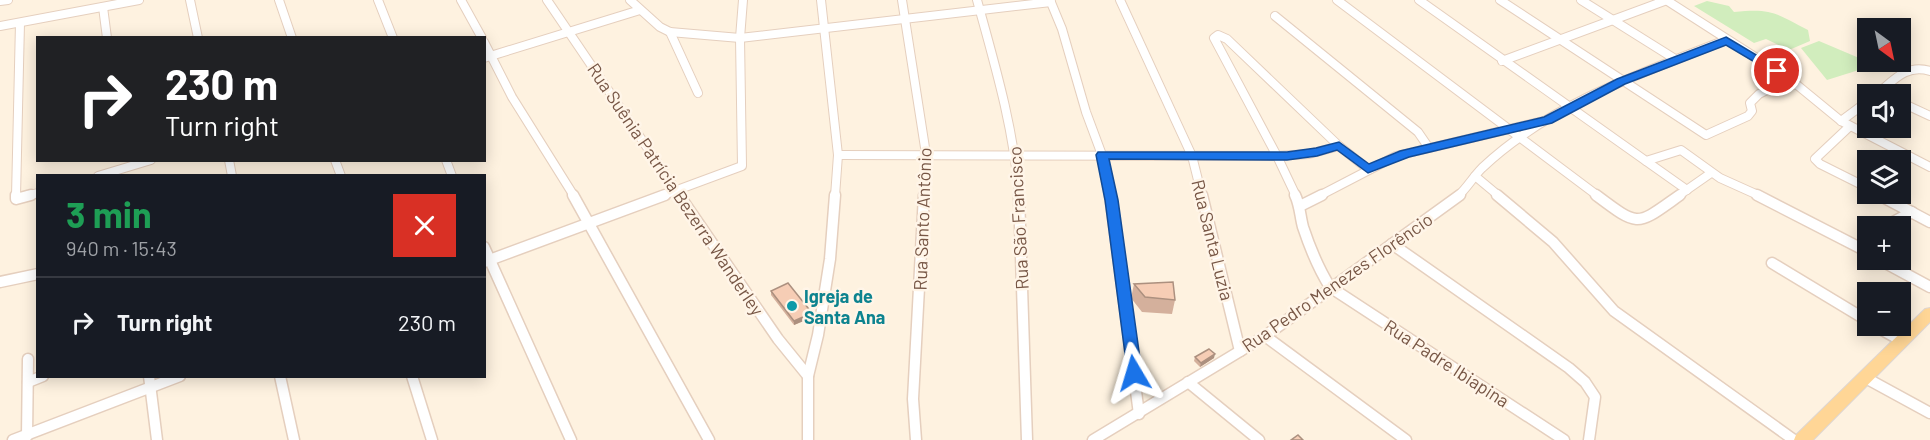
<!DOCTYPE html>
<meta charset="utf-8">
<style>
:root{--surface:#171b24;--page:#242831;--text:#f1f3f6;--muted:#9ea1a6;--line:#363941}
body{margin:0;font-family:Barlow,sans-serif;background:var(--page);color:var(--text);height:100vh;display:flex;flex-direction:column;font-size:22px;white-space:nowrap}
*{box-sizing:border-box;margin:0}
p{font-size:20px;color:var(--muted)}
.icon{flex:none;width:33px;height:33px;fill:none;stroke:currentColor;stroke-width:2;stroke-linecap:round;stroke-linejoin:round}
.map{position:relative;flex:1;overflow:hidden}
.drawer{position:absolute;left:36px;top:174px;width:450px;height:204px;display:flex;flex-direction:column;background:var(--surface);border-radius:0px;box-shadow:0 3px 15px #0003}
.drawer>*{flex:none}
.top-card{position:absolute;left:36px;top:36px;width:450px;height:126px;border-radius:0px;box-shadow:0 3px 15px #0003;background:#202124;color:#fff;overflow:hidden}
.needle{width:39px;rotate:147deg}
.buttons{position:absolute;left:1857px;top:18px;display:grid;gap:12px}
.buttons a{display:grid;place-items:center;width:54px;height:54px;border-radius:0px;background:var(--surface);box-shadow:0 3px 15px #0003;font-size:30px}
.pin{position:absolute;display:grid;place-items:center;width:51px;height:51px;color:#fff;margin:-26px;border:3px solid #fff;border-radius:50%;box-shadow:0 2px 6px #0007}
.me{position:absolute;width:66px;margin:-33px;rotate:353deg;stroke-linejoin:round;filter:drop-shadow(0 0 4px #0008)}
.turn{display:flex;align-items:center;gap:21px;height:126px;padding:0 30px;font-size:27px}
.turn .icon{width:78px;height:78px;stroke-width:2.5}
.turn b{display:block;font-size:42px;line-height:51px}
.round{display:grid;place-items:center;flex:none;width:63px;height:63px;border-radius:0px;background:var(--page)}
.head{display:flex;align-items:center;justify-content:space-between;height:102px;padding:0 30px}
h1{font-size:36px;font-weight:700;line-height:45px;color:#1e9e55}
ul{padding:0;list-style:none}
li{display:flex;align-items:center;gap:18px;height:90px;padding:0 30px;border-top:2px solid var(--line)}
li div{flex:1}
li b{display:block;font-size:22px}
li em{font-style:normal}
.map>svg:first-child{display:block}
.green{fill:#d1edbd}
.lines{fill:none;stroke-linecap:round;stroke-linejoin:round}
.street-far1-casing{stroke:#e5cfbe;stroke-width:10}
.street-casing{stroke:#e5cfbe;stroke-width:13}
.primary-casing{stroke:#ded6d2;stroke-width:2}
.street-far1{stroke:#fff;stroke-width:8}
.street{stroke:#fff;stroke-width:10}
.primary{fill:#ffd696;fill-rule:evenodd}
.wall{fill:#d4b09c}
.shaded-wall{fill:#ac907f}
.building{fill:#f6cdb5;stroke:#ac907f;stroke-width:1.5}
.route{fill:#1a73e8;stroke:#114b97;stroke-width:1.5}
.culture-dot{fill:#0f9aa8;stroke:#fff5e8;stroke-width:2}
.labels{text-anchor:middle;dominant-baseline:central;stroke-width:5;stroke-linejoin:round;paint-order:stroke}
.street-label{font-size:18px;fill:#775645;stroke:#fff5e8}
.culture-label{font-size:18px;font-weight:bold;fill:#0d838f;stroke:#fff5e8;text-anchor:start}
</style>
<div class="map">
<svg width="1930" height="440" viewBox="0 0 1930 440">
<rect width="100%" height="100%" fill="#fef2e0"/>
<g class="green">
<path d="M1707 1 1729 6 1734 12C1772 8 1775 13 1808 30L1810 41 1789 50 1766 39 1754 43 1694 6Z"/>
<polygon points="1819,41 1878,66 1878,71 1862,69 1827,80 1801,48"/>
</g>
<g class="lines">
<g class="street-far1-casing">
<g id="street-far1">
<polyline points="190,0 198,38"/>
<polyline points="279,0 292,38"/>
<polyline points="378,0 393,38"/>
<polyline points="461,0 482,38"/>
<polyline points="547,0 680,196"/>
<polyline points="630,0 660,27 670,32 740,38 1051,2"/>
<polyline points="821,0 838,155 835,196"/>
<polyline points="902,0 926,154 924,196"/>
<path d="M977 0C995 65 1014 129 1019 196"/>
<polyline points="1050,0 1062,29 1086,112 1102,155 1110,196"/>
<polyline points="1120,0 1192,156 1202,196"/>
<polyline points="1337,0 1598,196"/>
<polyline points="1419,0 1646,161 1681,150 1720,178 1760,196"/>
<polyline points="1500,0 1706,135 1748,116 1752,111 1750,103 1759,94 1771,88 1796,84"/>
<polyline points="1581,0 1675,59"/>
<polyline points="1666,0 1791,80 1841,121 1930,167"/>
<polyline points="0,1 8,0"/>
<polyline points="103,7 107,38"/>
<polyline points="1275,16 1418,132 1429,148"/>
<polyline points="0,26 139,0"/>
<polyline points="670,32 698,93"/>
<polyline points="484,42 512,97 574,196"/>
<polyline points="484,58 640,10"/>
<polyline points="1502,61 1667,0"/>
<path d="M1877 94C1894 80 1906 64 1930 71"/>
<polyline points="1900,102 1930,116"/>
<polyline points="1841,121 1868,101"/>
<polyline points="1850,126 1815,159 1820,164 1868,188"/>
<polyline points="838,155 1277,156 1309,154 1339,146"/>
<polyline points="229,160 232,176"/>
<polyline points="335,160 341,176"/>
<polyline points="446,160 452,176"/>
<polyline points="1646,161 1687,190"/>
<polyline points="98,176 151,160"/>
<polyline points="1475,176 1499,196"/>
<polyline points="1878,194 1882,196"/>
<polyline points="16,196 20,23"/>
<polyline points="26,196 38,193"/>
<polyline points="661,196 742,166 740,38 743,0"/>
<polyline points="1296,196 1277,156 1214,38 1218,35 1227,39 1339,146 1368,169"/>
<polyline points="1319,196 1396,156 1543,121"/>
<path d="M1458 196C1467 188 1473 177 1482 168 1550 104 1641 73 1726 40"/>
<polyline points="1678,196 1711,173"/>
</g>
</g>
<g class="street-casing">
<g id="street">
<polyline points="16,195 16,199 31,195"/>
<polyline points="573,195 709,440"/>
<polyline points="679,195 778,339 808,376"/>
<polyline points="1019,195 1027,440"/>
<polyline points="1110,195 1139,414"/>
<polyline points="1202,195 1240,351"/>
<path d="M1295 195C1300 205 1300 216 1303 227 1310 248 1318 268 1330 287L1564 440"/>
<polyline points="1497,195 1553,242 1614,311 1794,440"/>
<path d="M1596 195C1640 228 1636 226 1680 195"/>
<polyline points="1757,195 1868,252"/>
<polyline points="1879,195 1930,222"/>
<polyline points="1300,206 1322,195"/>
<polyline points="1886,226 1912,212"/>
<polyline points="1392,244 1569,368 1585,382 1595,397 1589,440"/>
<polyline points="484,247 571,440"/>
<polyline points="1880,260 1930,287"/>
<polyline points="484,262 665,195"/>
<polyline points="1772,263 1868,321"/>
<polyline points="0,282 38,274"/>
<polyline points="1875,326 1902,341"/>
<polyline points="1265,336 1406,440"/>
<polyline points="149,376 157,440"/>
<polyline points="280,376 294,440"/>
<polyline points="412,376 432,440"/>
<polyline points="1864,377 1930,413"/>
<polyline points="28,382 43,376"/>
<polyline points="1188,382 1259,440"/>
<polyline points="27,436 28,359"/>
<polyline points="13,440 180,376"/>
<polyline points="808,440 808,376 818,335 830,259 835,195"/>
<polyline points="916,440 913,399 924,195"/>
<polyline points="1093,440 1265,336 1460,195"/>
</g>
</g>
<g class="primary-casing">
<polygon id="primary" points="1930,308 1930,322 1813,440 1794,440 1796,435 1925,309"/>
</g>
<use href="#street-far1" class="street-far1"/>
<use href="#street" class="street"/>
<use href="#primary" class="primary"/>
</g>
<g class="wall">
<polygon points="1134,284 1175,300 1172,314 1142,312 1131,298"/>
<polygon points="771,291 813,317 794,325 771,295"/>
<polygon points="1195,357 1214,358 1200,367 1194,361"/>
</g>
<g class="shaded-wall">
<polygon points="812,313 813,317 794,325 794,321"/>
<polygon points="1215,354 1214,358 1200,367 1201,363"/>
</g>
<g class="building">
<polygon points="1173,282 1175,300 1145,297 1134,284"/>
<polygon points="788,283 812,313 794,321 771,291"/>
<polygon points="1209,349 1215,354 1201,363 1195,357"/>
<polygon points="1298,435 1303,440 1291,440"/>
</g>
<polygon class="route" points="1726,37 1783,71 1781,73 1773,73 1726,45 1625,84 1552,123 1409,157 1368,173 1337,150 1317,156 1287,160 1109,159 1118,200 1142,373 1140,377 1134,379 1128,377 1105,200 1096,155 1098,152 1287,152 1316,148 1339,142 1369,164 1400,151 1544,117 1617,79"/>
<circle class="culture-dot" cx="792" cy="306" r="6"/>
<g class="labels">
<g class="street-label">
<text transform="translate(676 189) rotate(56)">Rua Suênia Patrícia Bezerra Wanderley</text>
<text transform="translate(1018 218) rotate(-93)">Rua São Francisco</text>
<text transform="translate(922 219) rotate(-88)">Rua Santo Antônio</text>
<text transform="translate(1213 240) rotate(76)">Rua Santa Luzia</text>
<text transform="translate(1337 282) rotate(-35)">Rua Pedro Menezes Florêncio</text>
<text transform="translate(1447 363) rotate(33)">Rua Padre Ibiapina</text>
</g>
<g class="culture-label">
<text x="804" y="296">Igreja de<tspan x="804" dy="21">Santa Ana</tspan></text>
</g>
</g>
</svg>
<div class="buttons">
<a><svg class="needle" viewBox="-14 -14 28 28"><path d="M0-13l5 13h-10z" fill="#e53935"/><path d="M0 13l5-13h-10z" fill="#9ea1a6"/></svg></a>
<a><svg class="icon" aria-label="sound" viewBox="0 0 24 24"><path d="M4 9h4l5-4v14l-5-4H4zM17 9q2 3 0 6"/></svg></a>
<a><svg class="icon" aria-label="layers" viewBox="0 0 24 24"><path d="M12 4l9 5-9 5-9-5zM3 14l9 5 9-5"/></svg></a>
<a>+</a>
<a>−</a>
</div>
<div class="pin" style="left:1777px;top:71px;background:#d93025"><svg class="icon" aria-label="arrive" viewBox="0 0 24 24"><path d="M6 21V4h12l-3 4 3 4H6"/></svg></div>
<svg class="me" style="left:1134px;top:373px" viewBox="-20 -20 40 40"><path d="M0-17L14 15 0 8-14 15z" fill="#1a73e8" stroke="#fff" stroke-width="4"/></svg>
<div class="top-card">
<div class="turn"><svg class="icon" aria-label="right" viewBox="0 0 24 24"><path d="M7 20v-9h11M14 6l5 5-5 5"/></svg><div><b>230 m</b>Turn right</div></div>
</div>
<section class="drawer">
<div class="head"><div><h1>3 min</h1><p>940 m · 15:43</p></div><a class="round" style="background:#d93025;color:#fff"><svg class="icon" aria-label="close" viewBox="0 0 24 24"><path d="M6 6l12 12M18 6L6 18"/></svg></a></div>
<ul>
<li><svg class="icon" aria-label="right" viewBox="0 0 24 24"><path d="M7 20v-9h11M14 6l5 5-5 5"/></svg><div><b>Turn right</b></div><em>230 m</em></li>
</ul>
</section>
</div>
